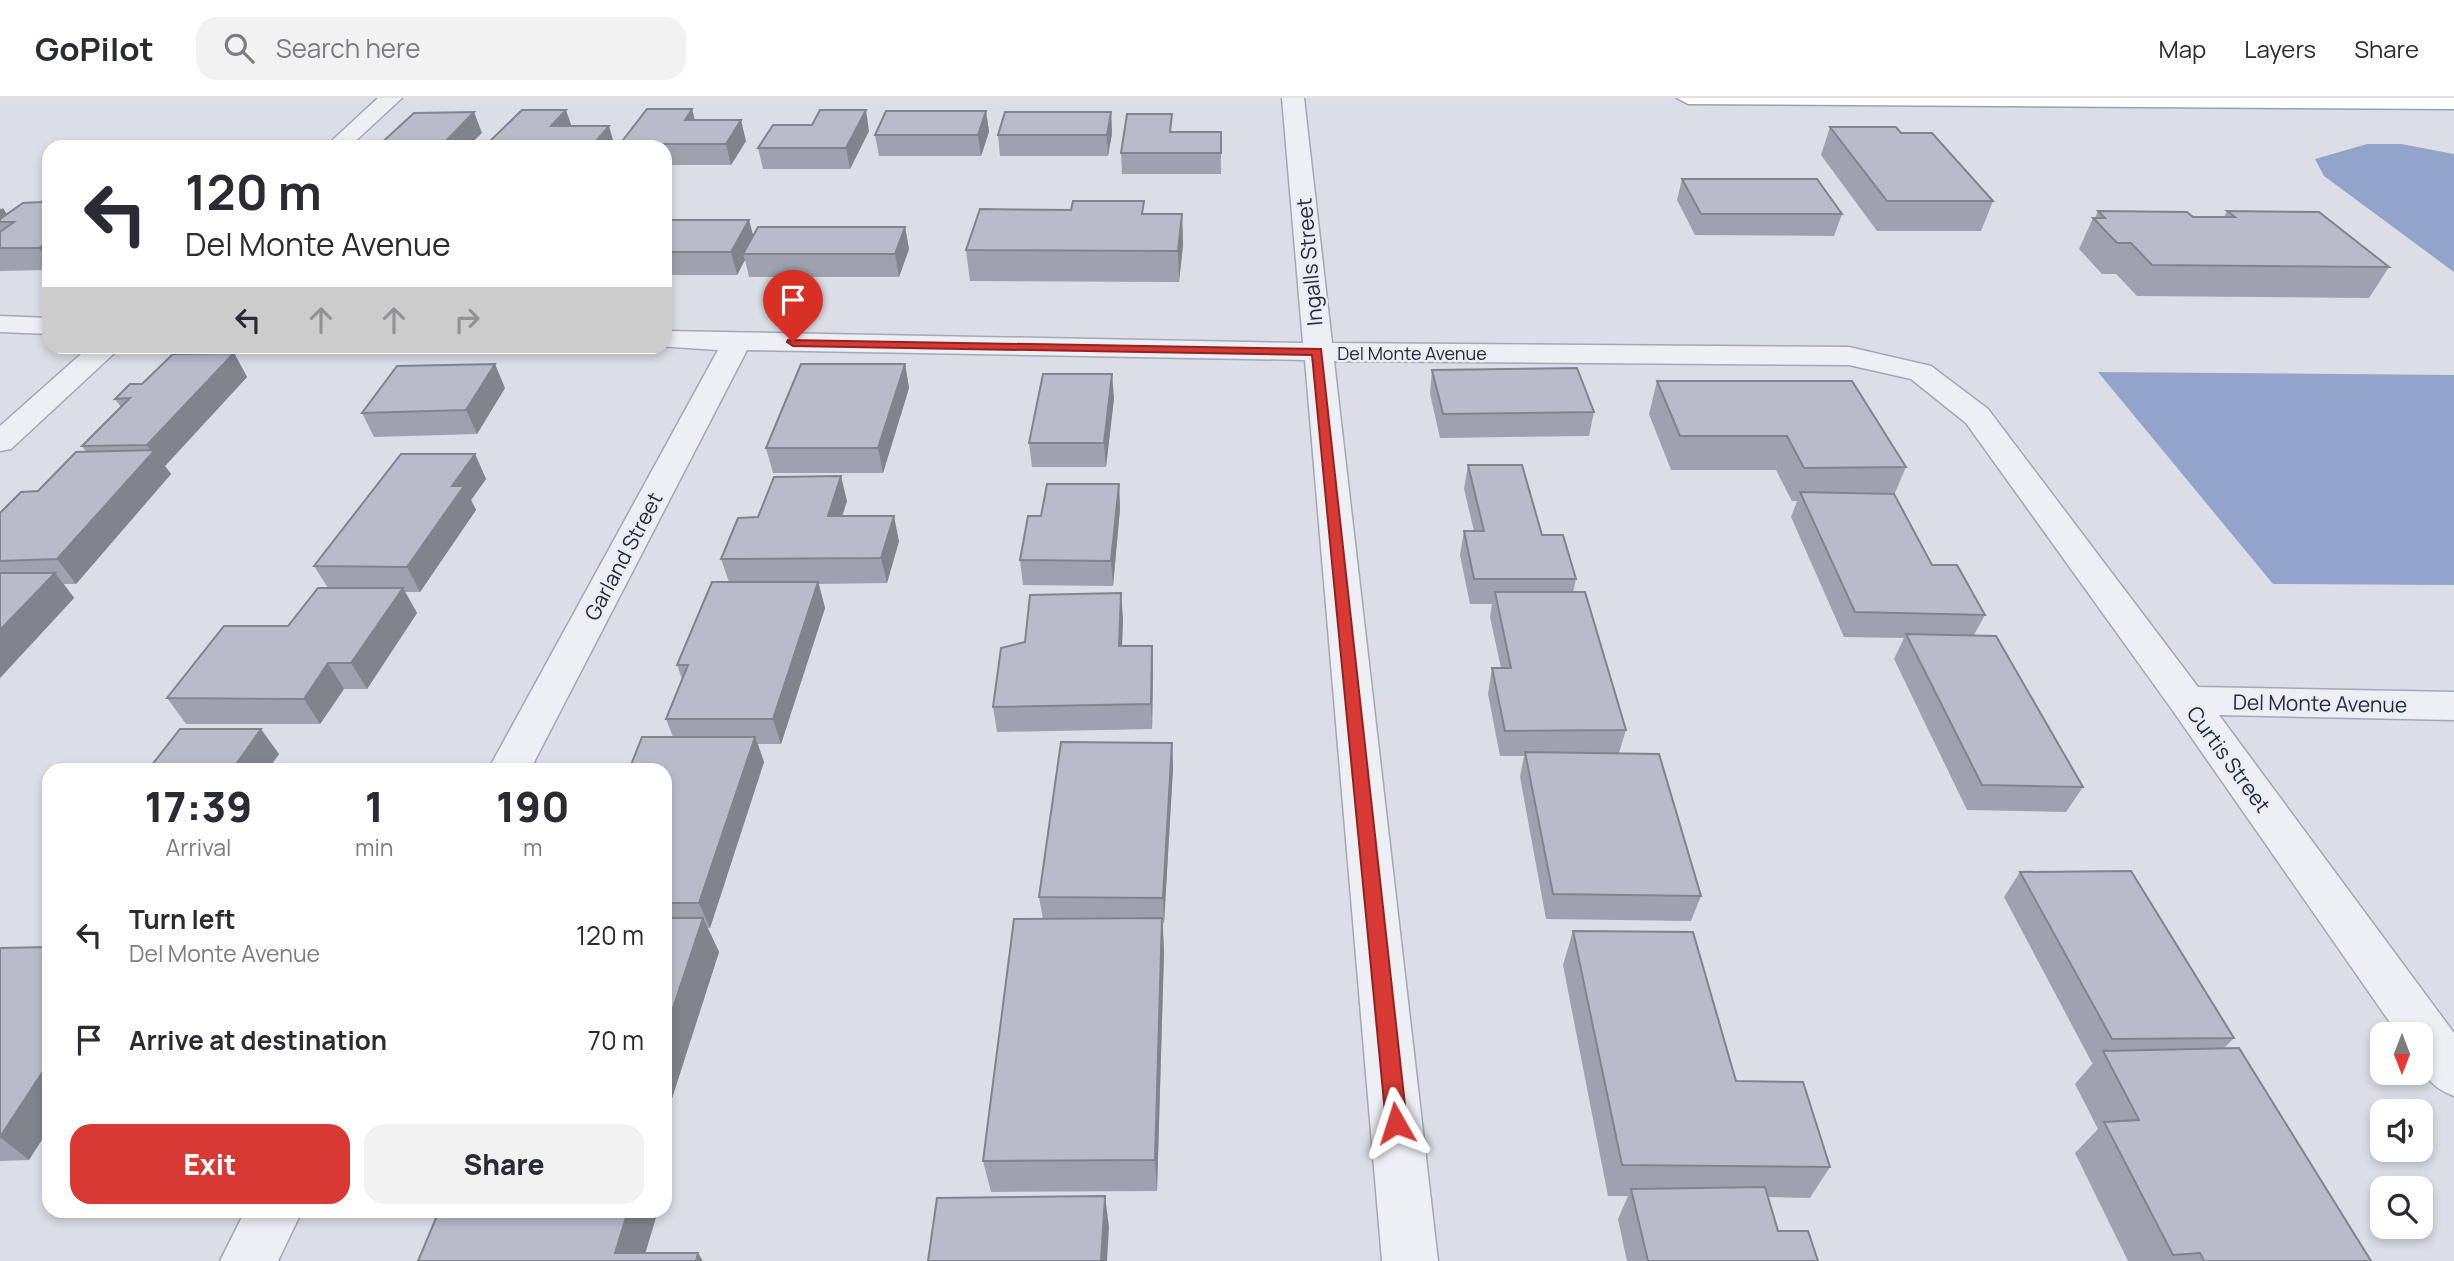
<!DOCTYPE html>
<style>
:root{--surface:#fff;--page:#f2f2f3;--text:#2b2b33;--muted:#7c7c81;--line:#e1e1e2;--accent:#d93934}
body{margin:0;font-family:Manrope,sans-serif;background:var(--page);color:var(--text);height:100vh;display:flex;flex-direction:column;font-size:26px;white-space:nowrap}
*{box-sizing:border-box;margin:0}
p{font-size:23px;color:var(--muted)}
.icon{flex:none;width:38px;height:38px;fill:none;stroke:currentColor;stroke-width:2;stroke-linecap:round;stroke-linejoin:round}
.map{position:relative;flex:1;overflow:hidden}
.panel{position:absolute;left:42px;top:665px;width:630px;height:455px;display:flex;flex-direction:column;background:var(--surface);border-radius:21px;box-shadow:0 4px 10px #0003}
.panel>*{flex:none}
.guide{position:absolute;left:42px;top:42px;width:630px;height:214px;border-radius:21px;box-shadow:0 4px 10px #0003;background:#fff;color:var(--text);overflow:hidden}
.needle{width:46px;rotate:180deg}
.controls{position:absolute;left:2370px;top:924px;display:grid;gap:14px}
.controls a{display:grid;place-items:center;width:63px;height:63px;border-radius:14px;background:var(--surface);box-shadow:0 4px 10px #0003;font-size:35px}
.pin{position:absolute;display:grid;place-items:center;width:60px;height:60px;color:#fff;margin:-72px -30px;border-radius:50% 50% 50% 0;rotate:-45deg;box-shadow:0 0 7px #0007}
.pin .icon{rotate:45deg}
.me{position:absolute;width:77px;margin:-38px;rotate:354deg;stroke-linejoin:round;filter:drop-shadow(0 0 5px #0008)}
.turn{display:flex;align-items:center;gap:24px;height:147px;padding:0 28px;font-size:32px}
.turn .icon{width:91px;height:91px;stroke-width:2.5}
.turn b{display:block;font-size:49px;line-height:60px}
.lanes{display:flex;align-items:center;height:66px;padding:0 28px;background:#0003;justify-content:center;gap:35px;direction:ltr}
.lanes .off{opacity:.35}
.eta{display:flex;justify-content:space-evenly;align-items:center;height:119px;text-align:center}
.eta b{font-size:42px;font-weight:800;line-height:49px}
.action{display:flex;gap:14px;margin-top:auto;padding:14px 28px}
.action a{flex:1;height:80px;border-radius:21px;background:var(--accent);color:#fff;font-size:28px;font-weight:800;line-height:80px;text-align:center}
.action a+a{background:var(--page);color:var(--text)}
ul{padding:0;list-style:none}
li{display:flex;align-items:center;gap:21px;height:105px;padding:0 28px}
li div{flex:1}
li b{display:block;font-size:26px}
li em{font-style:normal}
header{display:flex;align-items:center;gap:42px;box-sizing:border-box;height:98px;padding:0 35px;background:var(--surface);border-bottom:2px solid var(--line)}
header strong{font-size:33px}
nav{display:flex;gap:38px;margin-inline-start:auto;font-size:24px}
.search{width:490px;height:63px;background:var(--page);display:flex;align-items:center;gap:18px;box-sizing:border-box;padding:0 24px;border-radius:21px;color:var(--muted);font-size:26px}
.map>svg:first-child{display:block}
.water{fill:#93a4cb}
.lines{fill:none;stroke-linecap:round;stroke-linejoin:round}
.minor-casing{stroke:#a4a8b4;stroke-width:3}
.major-casing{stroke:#9a9fb4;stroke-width:3}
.minor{fill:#eeeff5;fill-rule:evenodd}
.major{fill:#fff;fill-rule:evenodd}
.wall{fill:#9ea2ae}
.shaded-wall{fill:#81848d}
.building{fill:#b8bcca;stroke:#81848d;stroke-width:2}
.route{fill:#d93934;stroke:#8d2522;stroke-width:2}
.labels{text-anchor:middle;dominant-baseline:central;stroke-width:5;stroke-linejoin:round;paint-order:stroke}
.far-street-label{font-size:18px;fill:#24293e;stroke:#ebedf5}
.street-label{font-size:21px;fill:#24293e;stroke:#ebedf5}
</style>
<header>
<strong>GoPilot</strong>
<div class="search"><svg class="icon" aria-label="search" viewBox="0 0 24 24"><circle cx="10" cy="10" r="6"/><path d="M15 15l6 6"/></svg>Search here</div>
<nav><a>Map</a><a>Layers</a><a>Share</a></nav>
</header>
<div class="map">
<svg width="2454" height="1163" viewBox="0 0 2454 1163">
<rect width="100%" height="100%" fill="#dbdee7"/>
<g class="water">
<polygon points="2367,46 2401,46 2454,56 2454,174 2324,78 2315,61"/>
<polygon points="2098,274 2454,277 2454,487 2273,486"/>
</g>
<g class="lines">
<g class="minor-casing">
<g id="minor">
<polygon points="378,0 402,0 349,49 325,49"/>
<path d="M1282 0H1304L1332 245 1849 249 1931 268 1988 311 2198 589 2454 594V622L2219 617 2454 935V998C2421 985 2420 968 2420 936H2398L2173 613 1966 325 1911 281 1849 267 1334 263 1438 1163H1382L1305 262 747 252 530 672H488L718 252 657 248H665V233L1303 245Z"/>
<polygon points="0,218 49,220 49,236 0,234"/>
<polygon points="90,248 122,248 11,351 0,353 0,328"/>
<polygon points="245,1113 302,1113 278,1163 220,1163"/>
</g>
</g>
<g class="major-casing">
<polygon id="major" points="1677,0 2454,0 2454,11 1688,6"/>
</g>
<use href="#minor" class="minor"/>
<use href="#major" class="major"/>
</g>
<g class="wall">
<polygon points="692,11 695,22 746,43 731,67 665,67 665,49 621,49 620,46"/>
<polygon points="986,13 989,34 981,58 879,58 875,37"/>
<polygon points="1111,14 1112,35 1108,58 1000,58 998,37"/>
<polygon points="1830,29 1901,35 1993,103 1981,133 1877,133 1821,57"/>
<polygon points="869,33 850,71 763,71 758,50"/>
<polygon points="1221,34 1221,76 1122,76 1121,55"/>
<polygon points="1682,81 1842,116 1834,138 1695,137 1677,102"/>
<polygon points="49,98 49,172 0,173 0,110 7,116 41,104"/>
<polygon points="2098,113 2193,119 2224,119 2227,113 2389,169 2369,200 2137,198 2116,176 2102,176 2079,151 2093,120 2095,120"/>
<polygon points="1144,116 1182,116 1183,147 1179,184 970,183 966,152"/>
<polygon points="665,122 753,138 905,129 909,151 899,179 749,179 745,162 737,177 665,177"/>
<polygon points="234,255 247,279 165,368 171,376 76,486 64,486 74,500 0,580 0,415 38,393 86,354 82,348 121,309 115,301 142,286"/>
<polygon points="905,266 909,290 883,375 773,375 766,350"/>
<polygon points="1432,272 1594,314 1589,338 1440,340 1430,296"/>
<polygon points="1657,283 1906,369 1894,397 1932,467 1985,517 1974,537 2083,689 2066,714 1967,712 1894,561 1904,540 1844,539 1791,419 1797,403 1792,403 1776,372 1671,372 1649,316"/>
<polygon points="505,290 477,336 374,339 362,315"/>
<polygon points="1114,300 1106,369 1032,369 1029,345"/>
<polygon points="475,356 486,381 471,402 476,412 420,494 405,494 417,515 367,591 344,591 320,626 186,626 167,600 288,528 328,490 314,468"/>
<polygon points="1468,367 1542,437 1576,481 1573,494 1626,632 1619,655 1701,798 1691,823 1546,821 1520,679 1524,658 1500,658 1488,596 1492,570 1501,570 1490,519 1492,506 1470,506 1460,457 1464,433 1474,433 1464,391"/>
<polygon points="1119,386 1120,411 1113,488 1023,487 1020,462 1041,418"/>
<polygon points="847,403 842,418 899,443 887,485 819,486 825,510 781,646 758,646 764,664 710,830 708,830 719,854 665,1022 665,672 673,639 666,621 682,581 677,567 729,484 721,461 758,419"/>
<polygon points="1123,520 1122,548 1152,548 1153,573 1152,631 997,634 993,609"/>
<polygon points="1172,645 1173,670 1164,825 1163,825 1164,854 1157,1093 991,1094 983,1063 1043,821 1039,799"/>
<polygon points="2020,774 2234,940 2224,950 2371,1163 2128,1163 2075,1055 2098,1031 2075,986 2093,965 2092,965 2004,799"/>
<polygon points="1573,833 1830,1069 1810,1100 1768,1099 1778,1133 1818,1163 1627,1163 1618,1121 1628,1098 1608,1098 1563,867"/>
<polygon points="0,850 29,1062 0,1063"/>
</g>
<g class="shaded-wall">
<polygon points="692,11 697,32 685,22"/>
<polygon points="566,12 573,32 551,28"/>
<polygon points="866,12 869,33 850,71 846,50"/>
<polygon points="986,13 989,34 981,58 978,37"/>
<polygon points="474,14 482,35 468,49 440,49"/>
<polygon points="1111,14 1112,35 1108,58 1107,37"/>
<polygon points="741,22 746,43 731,67 726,46"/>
<polygon points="609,28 615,49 591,49"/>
<polygon points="3,110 12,124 0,124 0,112"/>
<polygon points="1182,116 1183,147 1179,184 1178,153"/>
<polygon points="749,122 755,144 743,156 745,162 737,177 731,154"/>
<polygon points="905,129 909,151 899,179 895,156"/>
<polygon points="49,143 49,165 39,150"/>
<polygon points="234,255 247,279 165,368 171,376 76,486 57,461 152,355 147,347"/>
<polygon points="495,266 505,290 477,336 466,312"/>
<polygon points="905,266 909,290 883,375 878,350"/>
<polygon points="1112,276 1114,300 1106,369 1104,345"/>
<polygon points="475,356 486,381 471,402 476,412 420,494 407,469 452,388"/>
<polygon points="841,378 847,403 834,443 828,418"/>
<polygon points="1119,386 1120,411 1113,488 1111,463"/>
<polygon points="894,418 899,443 887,485 881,460"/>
<polygon points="55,475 74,500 0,580 0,532"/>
<polygon points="818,484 825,510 781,646 773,621"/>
<polygon points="403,490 417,515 367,591 351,565"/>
<polygon points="1121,495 1123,520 1121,574 1119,548"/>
<polygon points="1152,548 1153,573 1152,631 1151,606"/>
<polygon points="328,565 344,591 320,626 304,601"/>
<polygon points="261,631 279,656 268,672 232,672"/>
<polygon points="755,639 764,664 710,830 699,805"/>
<polygon points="1172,645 1173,670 1164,825 1163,800"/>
<polygon points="703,820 719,854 665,1022 665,934"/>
<polygon points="1162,820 1164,854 1157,1093 1155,1062"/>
<polygon points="49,964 49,1031 29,1062 0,1039"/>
<polygon points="1105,1098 1109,1129 1107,1163 1101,1163"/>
<polygon points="628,1113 658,1113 643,1163 615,1155"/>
<polygon points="698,1155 703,1163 696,1163"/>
</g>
<g class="building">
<polygon points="647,11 692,11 685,22 741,22 726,46 620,46"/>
<polygon points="522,12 566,12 551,28 609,28 591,49 485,48"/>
<polygon points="820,12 866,12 846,50 758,50 773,27 812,27"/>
<polygon points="886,13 986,13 978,37 875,37"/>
<polygon points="474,14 440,49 377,49 414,15"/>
<polygon points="1005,14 1111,14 1107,37 998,37"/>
<polygon points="1127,16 1172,16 1170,34 1221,34 1221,55 1121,55"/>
<polygon points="1830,29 1896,29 1901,35 1932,35 1993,103 1887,103"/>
<polygon points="1682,81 1817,81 1842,116 1701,116"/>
<polygon points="49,98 49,143 39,150 0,150 0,134 14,124 0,124 0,121 23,105 41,104"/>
<polygon points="1073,103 1144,103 1142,116 1182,116 1178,153 966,152 980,111 1071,112"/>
<polygon points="2098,113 2187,114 2193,119 2235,119 2227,113 2319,114 2389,169 2152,167 2131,145 2117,145 2093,120 2105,120"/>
<polygon points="665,122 749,122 731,154 665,154"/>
<polygon points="758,129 905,129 895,156 743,156"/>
<polygon points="234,255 147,347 82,348 130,300 115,301 130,286 142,286 173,256"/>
<polygon points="495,266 466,312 362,315 397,268"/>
<polygon points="801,266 905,266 878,350 766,350"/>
<polygon points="1577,270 1594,314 1443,316 1432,272"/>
<polygon points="1043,276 1112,276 1104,345 1029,345"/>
<polygon points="1657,283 1852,283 1906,369 1804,370 1787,338 1680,338"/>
<polygon points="155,352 57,461 0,463 0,415 21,394 38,393 76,354"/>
<polygon points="401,356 475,356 452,388 464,388 407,469 314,468"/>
<polygon points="1468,367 1522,367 1542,437 1563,437 1576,481 1474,481 1464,433 1484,433"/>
<polygon points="841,378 828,418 894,418 881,460 721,461 738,420 758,419 774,379"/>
<polygon points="1047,386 1119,386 1111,463 1020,462 1028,418 1041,418"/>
<polygon points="1800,394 1894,396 1932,467 1957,467 1985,517 1855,514"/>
<polygon points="0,475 55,475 0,532"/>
<polygon points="712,484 818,484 773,621 666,621 688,567 677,567"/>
<polygon points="318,490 403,490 351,565 328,565 304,601 167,600 224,528 288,528"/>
<polygon points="1495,494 1585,494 1626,632 1505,633 1492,570 1511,570"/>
<polygon points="1121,495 1119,548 1152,548 1151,606 993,609 1001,550 1025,544 1030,497"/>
<polygon points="1906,536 1996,538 2083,689 1982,687"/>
<polygon points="180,631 261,631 232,672 148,672"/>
<polygon points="642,639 755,639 699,805 665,805 665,672 629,672"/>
<polygon points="1061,644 1172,645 1163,800 1039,799"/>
<polygon points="1525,654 1659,656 1701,798 1553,796"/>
<polygon points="2131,773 2234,940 2112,941 2020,774"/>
<polygon points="665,820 703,820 665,934"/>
<polygon points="1162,820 1155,1062 983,1063 1014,821"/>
<polygon points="1573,833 1693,834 1736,983 1803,984 1830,1069 1622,1067"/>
<polygon points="49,849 49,964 0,1039 0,850"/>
<polygon points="2239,950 2371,1163 2204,1163 2200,1155 2173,1157 2104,1024 2139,1022 2103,953"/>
<polygon points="1765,1089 1778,1133 1808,1133 1818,1163 1648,1163 1631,1091"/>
<polygon points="1105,1098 1101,1163 928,1163 937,1100"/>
<polygon points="439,1113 628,1113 615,1155 698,1155 696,1163 418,1163"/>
</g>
<polygon class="route" points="788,242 1321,251 1407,1025 1404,1032 1396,1035 1389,1032 1386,1025 1312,257 793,248 787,244"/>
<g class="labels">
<g class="far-street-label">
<text x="1412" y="255">Del Monte Avenue</text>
</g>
<g class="street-label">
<text transform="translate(1309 164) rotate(-95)">Ingalls Street</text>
<text transform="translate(623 458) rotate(-62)">Garland Street</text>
<text transform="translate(2320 605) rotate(1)">Del Monte Avenue</text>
<text transform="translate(2229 661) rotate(54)">Curtis Street</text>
</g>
</g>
</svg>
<div class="controls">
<a><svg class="needle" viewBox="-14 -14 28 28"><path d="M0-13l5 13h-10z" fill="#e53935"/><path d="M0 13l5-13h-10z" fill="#7c7c81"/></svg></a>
<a><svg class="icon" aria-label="sound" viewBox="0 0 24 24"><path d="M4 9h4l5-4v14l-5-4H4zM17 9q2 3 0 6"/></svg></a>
<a><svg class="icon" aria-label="search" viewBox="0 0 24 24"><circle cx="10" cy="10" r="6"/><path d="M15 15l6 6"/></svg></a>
</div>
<div class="pin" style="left:793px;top:244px;background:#d93025"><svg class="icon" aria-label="arrive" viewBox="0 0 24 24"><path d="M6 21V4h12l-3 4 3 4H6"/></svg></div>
<svg class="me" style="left:1396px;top:1025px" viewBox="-20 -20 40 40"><path d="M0-17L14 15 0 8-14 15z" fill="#d93934" stroke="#fff" stroke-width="4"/></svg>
<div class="guide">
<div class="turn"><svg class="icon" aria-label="left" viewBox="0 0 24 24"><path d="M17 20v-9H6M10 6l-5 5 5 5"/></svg><div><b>120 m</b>Del Monte Avenue</div></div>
<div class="lanes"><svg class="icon" aria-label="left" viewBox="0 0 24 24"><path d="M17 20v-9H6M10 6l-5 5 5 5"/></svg><svg class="icon off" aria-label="ahead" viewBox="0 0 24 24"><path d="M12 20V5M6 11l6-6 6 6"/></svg><svg class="icon off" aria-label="ahead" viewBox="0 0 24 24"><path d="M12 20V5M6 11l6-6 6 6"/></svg><svg class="icon off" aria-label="right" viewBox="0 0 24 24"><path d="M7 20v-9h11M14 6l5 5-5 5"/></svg></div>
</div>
<section class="panel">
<div class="eta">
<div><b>17:39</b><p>Arrival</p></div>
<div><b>1</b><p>min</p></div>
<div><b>190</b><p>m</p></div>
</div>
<ul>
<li><svg class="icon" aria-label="left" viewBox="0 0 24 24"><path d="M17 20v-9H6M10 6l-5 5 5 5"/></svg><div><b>Turn left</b><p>Del Monte Avenue</p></div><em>120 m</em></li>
<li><svg class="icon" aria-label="arrive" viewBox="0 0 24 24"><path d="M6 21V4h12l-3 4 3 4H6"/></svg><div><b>Arrive at destination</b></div><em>70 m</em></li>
</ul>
<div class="action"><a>Exit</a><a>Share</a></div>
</section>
</div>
